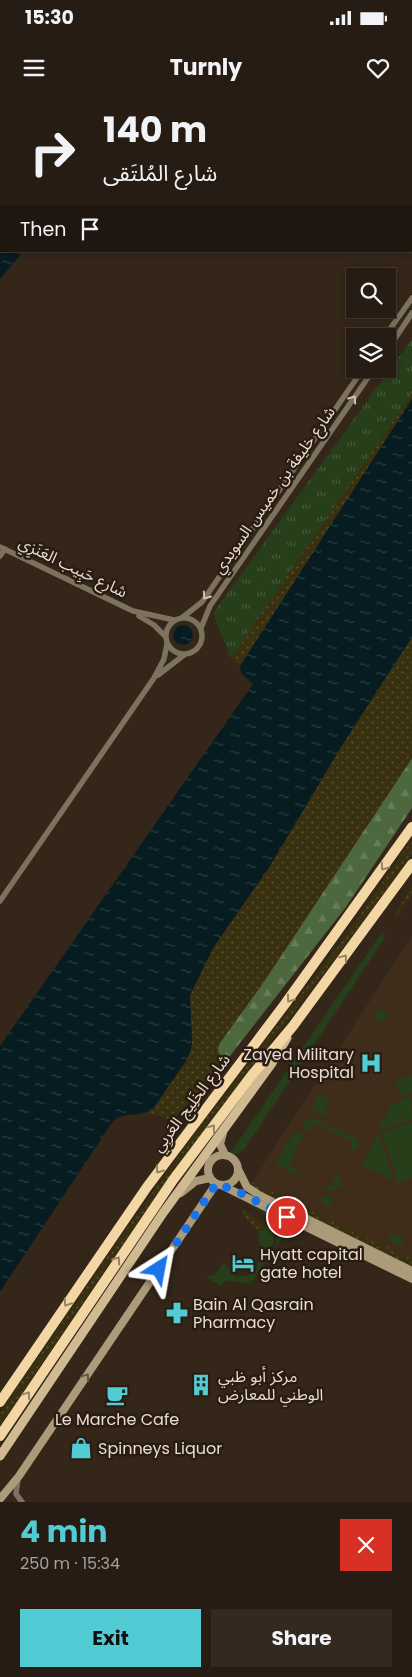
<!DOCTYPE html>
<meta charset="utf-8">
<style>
:root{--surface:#271c13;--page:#332921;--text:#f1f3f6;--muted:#a4a1a0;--line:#433a33;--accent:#51ccd4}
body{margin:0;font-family:Poppins,"Noto Sans Arabic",sans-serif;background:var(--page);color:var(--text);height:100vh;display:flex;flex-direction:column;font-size:19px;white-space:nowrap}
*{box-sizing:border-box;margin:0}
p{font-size:16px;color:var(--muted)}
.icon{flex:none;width:28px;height:28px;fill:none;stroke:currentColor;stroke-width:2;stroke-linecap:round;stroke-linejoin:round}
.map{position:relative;height:1402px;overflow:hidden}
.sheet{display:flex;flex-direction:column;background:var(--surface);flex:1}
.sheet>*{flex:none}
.hud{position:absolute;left:0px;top:0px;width:412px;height:152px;box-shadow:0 2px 8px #0003,0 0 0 1px var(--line);background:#271c13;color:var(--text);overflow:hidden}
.buttons{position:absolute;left:346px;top:168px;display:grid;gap:10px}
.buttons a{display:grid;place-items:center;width:50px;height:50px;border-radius:0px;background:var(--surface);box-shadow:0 2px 8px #0003,0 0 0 1px var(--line);font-size:25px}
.pin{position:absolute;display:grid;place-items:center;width:42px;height:42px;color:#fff;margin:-21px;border:2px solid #fff;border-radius:50%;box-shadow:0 1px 5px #0007}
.me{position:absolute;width:55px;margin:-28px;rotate:34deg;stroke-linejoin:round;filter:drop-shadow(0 0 4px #0008)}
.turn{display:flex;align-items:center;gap:18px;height:105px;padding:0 20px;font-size:22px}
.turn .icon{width:65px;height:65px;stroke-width:2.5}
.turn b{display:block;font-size:35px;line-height:42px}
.then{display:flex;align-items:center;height:48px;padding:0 20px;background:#0003;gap:10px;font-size:19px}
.round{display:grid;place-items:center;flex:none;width:52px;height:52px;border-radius:0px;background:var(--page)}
.headline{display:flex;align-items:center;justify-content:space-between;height:85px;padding:0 20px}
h1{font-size:30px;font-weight:700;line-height:38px;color:var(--accent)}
.button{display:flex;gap:10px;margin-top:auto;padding:10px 20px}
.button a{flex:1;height:58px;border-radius:0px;background:var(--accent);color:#111;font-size:20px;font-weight:700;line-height:58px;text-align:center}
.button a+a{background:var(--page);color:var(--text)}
.status{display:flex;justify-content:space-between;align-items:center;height:35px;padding:0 25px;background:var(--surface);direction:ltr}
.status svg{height:14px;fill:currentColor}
header{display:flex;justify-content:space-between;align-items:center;height:65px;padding:0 20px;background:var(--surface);font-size:22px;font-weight:700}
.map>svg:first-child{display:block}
.built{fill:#402c1b}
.green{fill:#273e1a}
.forest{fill:url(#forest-firs)}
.sand{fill:url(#sand-dots)}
.park{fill:url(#park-tufts)}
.water{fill:url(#water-ripples)}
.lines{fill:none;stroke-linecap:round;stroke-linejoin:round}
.street{stroke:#7c725e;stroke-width:5.5}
.secondary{stroke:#ac9b7b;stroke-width:8}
.primary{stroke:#d0ba91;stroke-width:9}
.highway{stroke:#f2d7a5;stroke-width:10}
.oneway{stroke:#ccc2b6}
.oneway2{stroke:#988362}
.oneway3{stroke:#645540}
.route{stroke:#1a73e8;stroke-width:9;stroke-dasharray:0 16.2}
.labels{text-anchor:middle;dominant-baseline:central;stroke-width:5;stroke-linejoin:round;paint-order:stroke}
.street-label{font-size:16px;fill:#e6ddd4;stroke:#2a1c10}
.poi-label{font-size:16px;fill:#e6ddd4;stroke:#2a1c10;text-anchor:start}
</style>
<div class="status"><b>15:30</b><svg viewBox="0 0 49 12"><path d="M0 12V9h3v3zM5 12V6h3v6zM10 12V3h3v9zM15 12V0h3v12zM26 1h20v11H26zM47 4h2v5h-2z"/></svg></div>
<header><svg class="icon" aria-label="menu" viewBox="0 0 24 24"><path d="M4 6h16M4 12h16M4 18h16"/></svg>Turnly<svg class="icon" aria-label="heart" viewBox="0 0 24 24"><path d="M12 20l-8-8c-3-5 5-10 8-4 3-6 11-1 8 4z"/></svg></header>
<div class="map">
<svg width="412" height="1402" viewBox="0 0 412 1402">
<defs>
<pattern id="forest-firs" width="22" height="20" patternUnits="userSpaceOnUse" patternTransform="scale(1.25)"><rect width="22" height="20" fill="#4d683f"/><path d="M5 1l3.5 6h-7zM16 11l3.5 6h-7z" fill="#677d5a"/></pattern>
<pattern id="sand-dots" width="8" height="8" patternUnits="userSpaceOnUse" patternTransform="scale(1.25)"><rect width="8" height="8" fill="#393010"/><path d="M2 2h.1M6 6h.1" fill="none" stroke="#564e32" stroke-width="1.8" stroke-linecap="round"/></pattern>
<pattern id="park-tufts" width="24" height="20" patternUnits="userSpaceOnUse" patternTransform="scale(1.25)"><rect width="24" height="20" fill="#273e1a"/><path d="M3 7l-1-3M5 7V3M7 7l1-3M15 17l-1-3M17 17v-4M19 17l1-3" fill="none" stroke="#46593a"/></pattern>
<pattern id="water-ripples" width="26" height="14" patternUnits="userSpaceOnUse" patternTransform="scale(1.25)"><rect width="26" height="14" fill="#071c21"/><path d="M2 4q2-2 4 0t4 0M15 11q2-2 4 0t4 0" fill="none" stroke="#2b3d40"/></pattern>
</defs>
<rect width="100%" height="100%" fill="#342619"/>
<polygon class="built" points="412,836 412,1160 252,1082"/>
<g class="green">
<polygon points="382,832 385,835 385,838 244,1050 233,1056 231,1052"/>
<circle cx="381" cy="915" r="6"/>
<polygon points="412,975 412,993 401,996 396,980"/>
<polygon points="320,993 327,996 328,1003 324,1011 327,1013 325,1017 311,1008"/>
<polygon points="411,997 412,1019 377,1031 392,1004"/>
<polygon points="311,1017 356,1038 359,1041 357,1049 349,1051 353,1042 314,1022 309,1032 305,1030 304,1022"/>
<polygon points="412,1022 412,1078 398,1083 381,1033"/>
<polygon points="295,1031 304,1035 289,1066 306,1075 289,1072 275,1063"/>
<polygon points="378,1033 394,1081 362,1065"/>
<polygon points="336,1075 341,1078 341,1086 334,1091 328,1090 324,1083 331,1086"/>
<circle cx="327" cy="1101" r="5.5"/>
<polygon points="248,1100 284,1119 285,1134 276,1147 277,1132 272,1124 274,1121 246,1102"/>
<path d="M268 1128C273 1134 277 1140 271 1147L266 1149 260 1145 258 1131Z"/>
<polygon points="390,1133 404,1140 401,1146 388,1139"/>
<path d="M258 1149 265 1153 273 1150 251 1183C239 1186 229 1174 220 1186L205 1176 215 1175 224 1163 234 1176H248C259 1170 260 1160 258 1149Z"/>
</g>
<polygon class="forest" points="412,658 412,708 346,807 226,961 217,952 219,944 263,883"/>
<g class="sand">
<polygon points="412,282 412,299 240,566 227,554"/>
<polygon points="412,537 412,658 263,883 219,944 218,952 226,961 171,1022 162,1016 146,1013 157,1004 186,961 190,952 192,931 190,896 213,848 270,766 341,647"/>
<path d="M412 739V754C344 849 271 940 202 1034 131 1129 66 1227 0 1326V1313L115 1145 197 1030 344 838Z"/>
<polygon points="412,785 412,793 398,816 394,817"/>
<polygon points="252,1082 412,1159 412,1171 249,1086"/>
<polygon points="242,1108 268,1128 258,1131 243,1115"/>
</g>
<polygon class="park" points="412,239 412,293 231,558 213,513"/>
<g class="water">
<polygon points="0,0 24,1 1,1 1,151 24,151 0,179"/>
<path d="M412 299V537L341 647 270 766 213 848 190 895 192 944 190 952 186 961 152 1010C139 1017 125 1011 113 1021L0 1192V946L253 584 241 573 240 566Z"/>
<circle cx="183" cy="535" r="10"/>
</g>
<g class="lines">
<g class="street">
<polyline points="385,236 412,198"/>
<polyline points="388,249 412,213"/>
<polyline points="0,447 133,511 174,520"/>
<polyline points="0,456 5,449"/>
<polyline points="139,516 154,525 165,536"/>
<polyline points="183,517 202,502 363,269"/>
<circle cx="184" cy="536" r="18"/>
<polyline points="201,528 210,506 374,269"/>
<polyline points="158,575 184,555"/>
<polyline points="0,801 154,578 164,559 167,544"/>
<polyline points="18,1379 16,1394 22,1402"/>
</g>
<g class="secondary">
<polyline points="223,1033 220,1044 225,1055"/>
<circle cx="223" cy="1070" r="15"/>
<polyline points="239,1071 247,1087 259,1095 412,1171"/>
<polyline points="223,1086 412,1179"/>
<polyline points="181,1093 196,1081 210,1078"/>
<polyline points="0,1399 19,1376 216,1084"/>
</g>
<polyline class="primary" points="0,1356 163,1113 272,963 287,938"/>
<g class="highway">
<polyline points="0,1302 147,1087 285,904 412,727"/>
<polyline points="0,1336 173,1080 252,975 293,926 412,764"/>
</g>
</g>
<defs><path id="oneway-chevron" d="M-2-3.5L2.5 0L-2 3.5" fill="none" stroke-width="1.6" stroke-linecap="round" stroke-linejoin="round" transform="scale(1.25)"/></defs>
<g class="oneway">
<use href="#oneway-chevron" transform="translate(353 299) rotate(-55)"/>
<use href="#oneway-chevron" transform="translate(206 496) rotate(125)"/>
</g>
<g class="oneway2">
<use href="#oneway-chevron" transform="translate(384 767) rotate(125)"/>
<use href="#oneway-chevron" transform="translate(344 858) rotate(-53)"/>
<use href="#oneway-chevron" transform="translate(290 899) rotate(126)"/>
<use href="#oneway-chevron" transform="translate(212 1028) rotate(-53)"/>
<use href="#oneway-chevron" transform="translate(159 1070) rotate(126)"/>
<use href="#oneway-chevron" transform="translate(117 1160) rotate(-55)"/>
<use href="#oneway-chevron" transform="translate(67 1203) rotate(123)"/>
<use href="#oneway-chevron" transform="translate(27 1295) rotate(-56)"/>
</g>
<use class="oneway3" href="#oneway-chevron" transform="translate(86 1277) rotate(-56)"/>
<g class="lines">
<polyline class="route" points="159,1169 216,1084 235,1090 287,1117"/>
</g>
<defs>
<g id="hospital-bare" transform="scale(1.725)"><path d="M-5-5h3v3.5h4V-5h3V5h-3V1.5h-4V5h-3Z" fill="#51ccd4" stroke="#2a1c10" stroke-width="2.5" paint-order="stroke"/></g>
<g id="hotel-bare" transform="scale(1.725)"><path d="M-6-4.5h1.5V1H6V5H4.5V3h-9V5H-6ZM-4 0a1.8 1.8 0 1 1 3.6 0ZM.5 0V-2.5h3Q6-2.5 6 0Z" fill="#51ccd4" stroke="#2a1c10" stroke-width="2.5" paint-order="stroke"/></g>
<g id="pharmacy-bare" transform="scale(1.725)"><path d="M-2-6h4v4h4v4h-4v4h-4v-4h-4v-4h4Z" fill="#51ccd4" stroke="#2a1c10" stroke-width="2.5" paint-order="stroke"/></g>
<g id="building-bare" transform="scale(1.725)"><path d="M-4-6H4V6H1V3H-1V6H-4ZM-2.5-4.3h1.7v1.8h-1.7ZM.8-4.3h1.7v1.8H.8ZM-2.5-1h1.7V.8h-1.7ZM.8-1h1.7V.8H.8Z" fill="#51ccd4" stroke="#2a1c10" stroke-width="2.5" paint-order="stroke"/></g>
<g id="cafe-bare" transform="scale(1.725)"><path d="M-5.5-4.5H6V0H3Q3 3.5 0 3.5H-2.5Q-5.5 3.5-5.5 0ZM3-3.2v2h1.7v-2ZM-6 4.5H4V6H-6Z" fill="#51ccd4" stroke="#2a1c10" stroke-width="2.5" paint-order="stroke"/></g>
<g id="shop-bare" transform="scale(1.725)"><path d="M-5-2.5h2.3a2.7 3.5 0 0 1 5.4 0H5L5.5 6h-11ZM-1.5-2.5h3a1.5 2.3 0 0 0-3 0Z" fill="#51ccd4" stroke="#2a1c10" stroke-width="2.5" paint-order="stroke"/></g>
</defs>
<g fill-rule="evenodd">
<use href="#hospital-bare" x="371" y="963"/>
<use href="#hotel-bare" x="243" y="1163"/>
<use href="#pharmacy-bare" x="177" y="1213"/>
<use href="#building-bare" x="201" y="1285"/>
<use href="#cafe-bare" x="117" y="1295"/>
<use href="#shop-bare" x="81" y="1348"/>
</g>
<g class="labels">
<g class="street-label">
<text transform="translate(274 390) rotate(-55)">شارع خليفة بن خميس السويدي</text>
<text transform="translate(73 467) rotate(26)">شارع حَبِيب العَنَزِي</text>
<text transform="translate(191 1003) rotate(-53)">شارع الخَلِيج العَربِي</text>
</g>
<g class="poi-label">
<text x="354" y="954" text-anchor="end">Zayed Military<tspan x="354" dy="18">Hospital</tspan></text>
<text x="260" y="1154">Hyatt capital<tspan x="260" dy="18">gate hotel</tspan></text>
<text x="193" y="1204">Bain Al Qasrain<tspan x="193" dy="18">Pharmacy</tspan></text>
<text x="218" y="1276">مركز أبو ظبي<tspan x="218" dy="18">الوطني للمعارض</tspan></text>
<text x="117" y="1319" text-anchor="middle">Le Marche Cafe</text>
<text x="98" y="1348">Spinneys Liquor</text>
</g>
</g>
</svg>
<div class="buttons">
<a><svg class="icon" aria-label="search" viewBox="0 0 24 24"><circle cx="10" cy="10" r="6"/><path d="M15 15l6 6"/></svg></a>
<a><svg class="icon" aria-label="layers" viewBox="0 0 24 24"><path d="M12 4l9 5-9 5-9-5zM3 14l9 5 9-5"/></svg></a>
</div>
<div class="pin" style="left:287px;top:1117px;background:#d93025"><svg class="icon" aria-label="arrive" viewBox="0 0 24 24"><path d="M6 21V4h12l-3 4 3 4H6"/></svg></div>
<svg class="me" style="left:159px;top:1169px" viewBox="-20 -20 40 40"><path d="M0-17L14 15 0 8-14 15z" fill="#1a73e8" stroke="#fff" stroke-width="4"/></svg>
<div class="hud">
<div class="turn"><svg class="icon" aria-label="right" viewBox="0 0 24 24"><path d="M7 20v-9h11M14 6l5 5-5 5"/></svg><div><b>140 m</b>شارع المُلتَقى</div></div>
<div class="then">Then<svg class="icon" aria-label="arrive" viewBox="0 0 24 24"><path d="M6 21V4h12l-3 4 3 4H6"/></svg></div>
</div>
</div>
<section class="sheet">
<div class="headline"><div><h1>4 min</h1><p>250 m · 15:34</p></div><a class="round" style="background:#d93025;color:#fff"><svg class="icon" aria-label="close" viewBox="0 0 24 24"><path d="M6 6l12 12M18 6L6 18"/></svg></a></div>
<div class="button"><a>Exit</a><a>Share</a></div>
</section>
